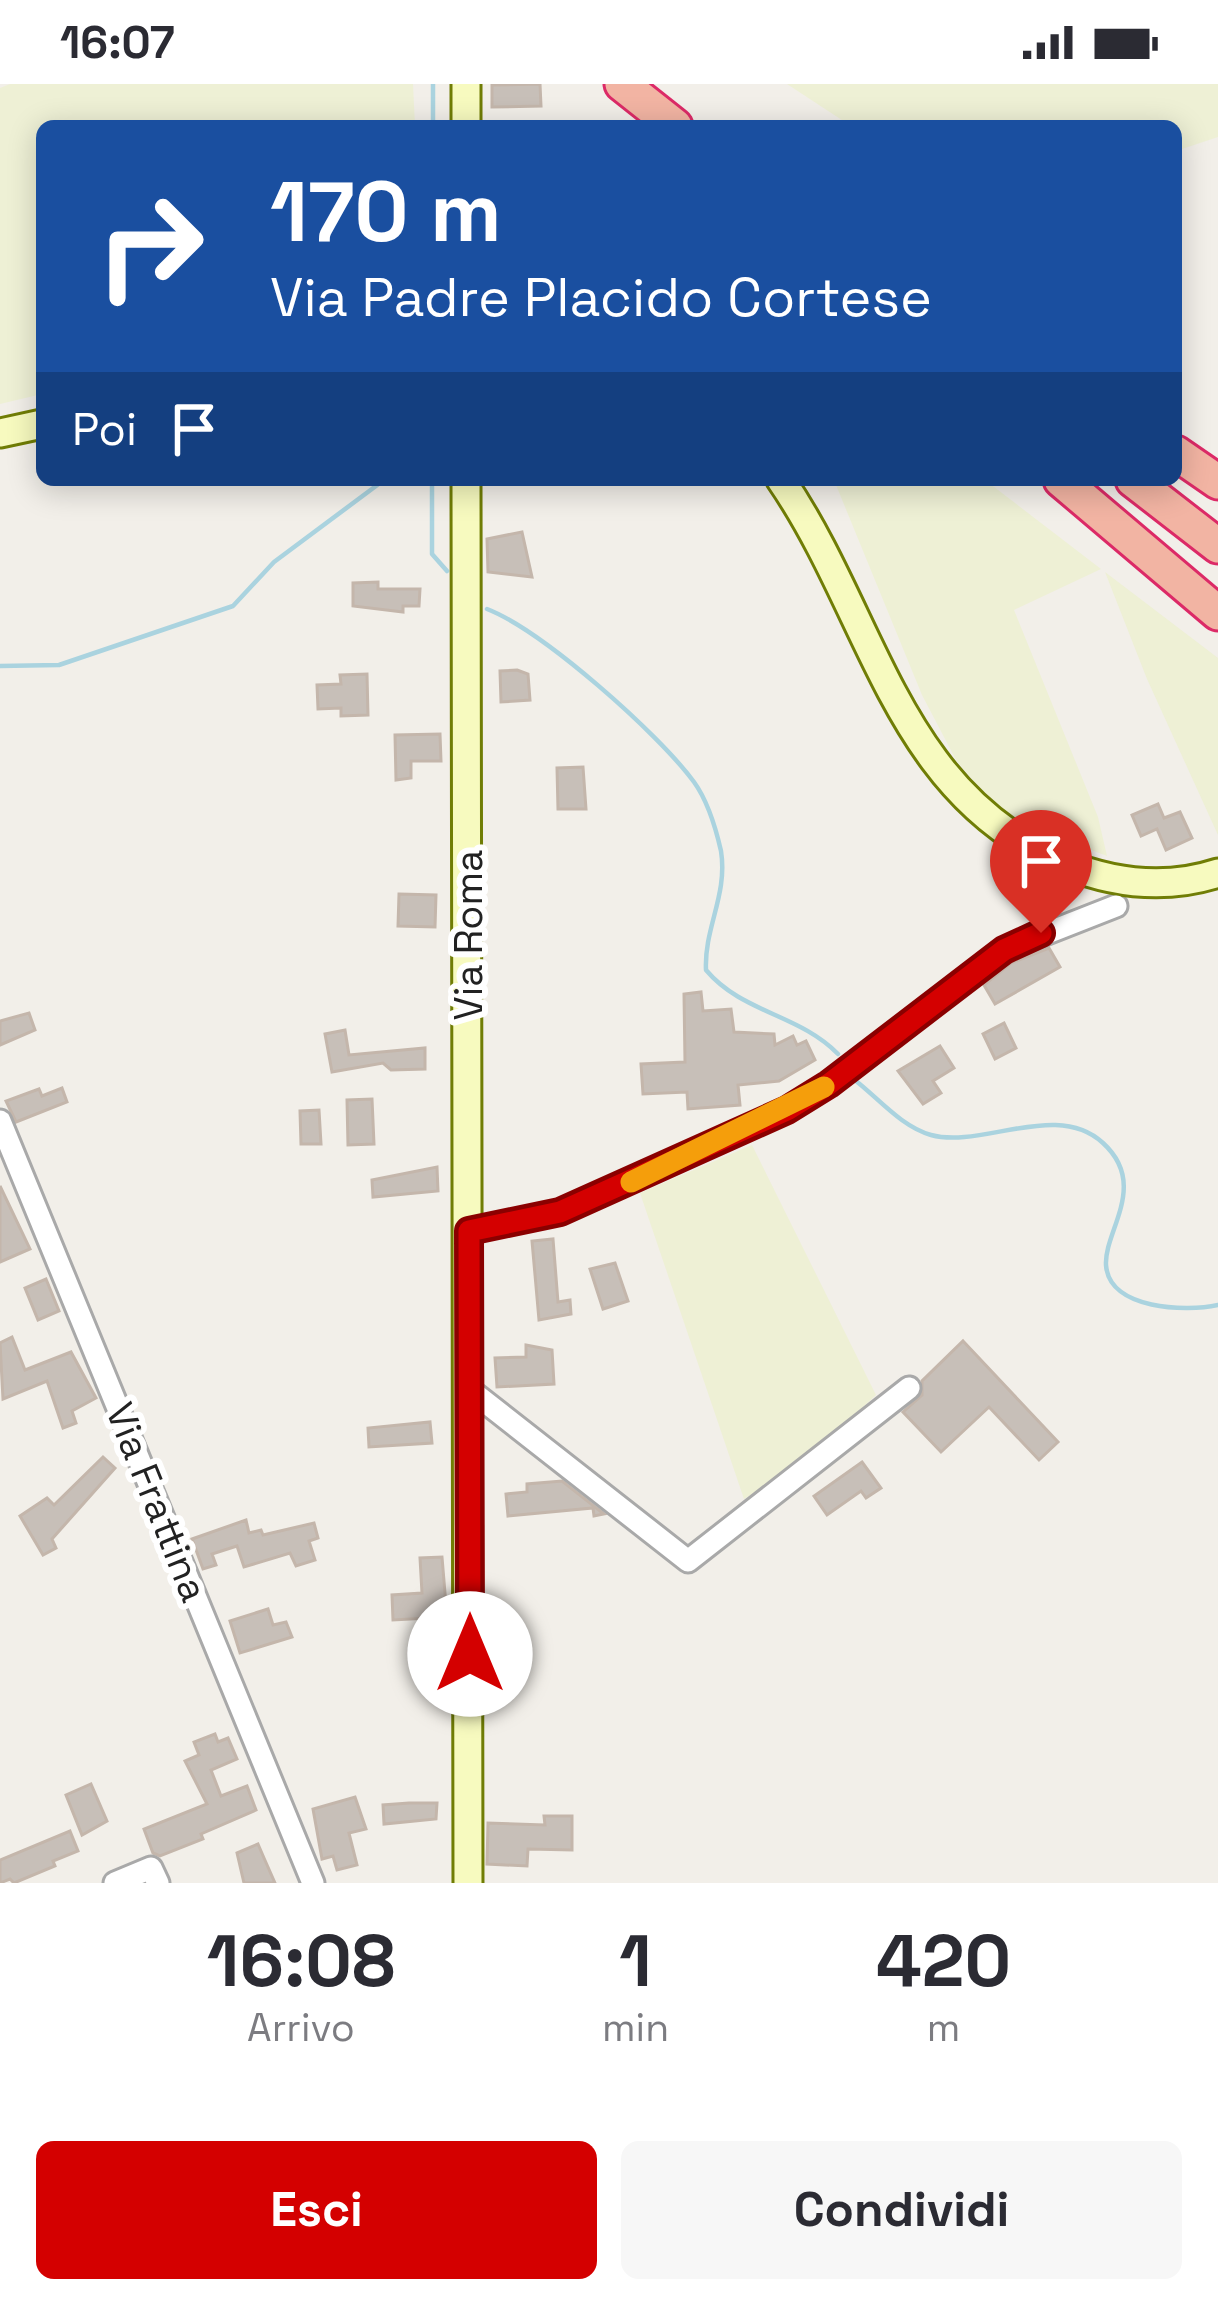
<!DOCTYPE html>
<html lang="it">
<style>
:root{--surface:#fff;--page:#f7f7f7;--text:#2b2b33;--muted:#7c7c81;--accent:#d40000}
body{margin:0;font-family:"Space Grotesk",sans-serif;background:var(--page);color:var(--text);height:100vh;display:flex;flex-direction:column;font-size:45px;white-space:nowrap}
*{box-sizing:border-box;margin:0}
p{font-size:39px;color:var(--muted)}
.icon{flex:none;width:66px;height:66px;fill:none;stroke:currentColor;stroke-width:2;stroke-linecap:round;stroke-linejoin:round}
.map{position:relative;height:1799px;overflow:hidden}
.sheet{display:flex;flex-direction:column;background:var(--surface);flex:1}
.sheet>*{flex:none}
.hud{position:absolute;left:36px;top:36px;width:1146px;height:366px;border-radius:18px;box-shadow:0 6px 30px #0003;background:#1a4fa0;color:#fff;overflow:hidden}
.pin{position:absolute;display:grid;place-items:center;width:102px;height:102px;color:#fff;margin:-123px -51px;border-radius:50% 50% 50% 0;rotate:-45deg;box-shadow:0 0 12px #0007}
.pin .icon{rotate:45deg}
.me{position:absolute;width:132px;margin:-66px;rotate:0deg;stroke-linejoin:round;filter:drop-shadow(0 0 9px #0008)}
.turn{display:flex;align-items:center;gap:42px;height:252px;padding:0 36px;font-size:54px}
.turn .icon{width:156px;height:156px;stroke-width:2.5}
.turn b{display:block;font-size:84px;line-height:102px}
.then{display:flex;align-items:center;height:114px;padding:0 36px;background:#0003;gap:24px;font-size:45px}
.eta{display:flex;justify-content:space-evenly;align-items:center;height:204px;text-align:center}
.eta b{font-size:72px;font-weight:600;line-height:84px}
.action{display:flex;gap:24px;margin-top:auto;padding:24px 36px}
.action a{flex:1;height:138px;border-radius:18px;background:var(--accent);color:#fff;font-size:48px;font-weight:600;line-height:138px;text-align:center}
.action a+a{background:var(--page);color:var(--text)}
.status{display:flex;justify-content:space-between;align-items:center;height:84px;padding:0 60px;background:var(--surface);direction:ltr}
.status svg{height:33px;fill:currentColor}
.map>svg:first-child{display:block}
.farmland{fill:#eef0d5}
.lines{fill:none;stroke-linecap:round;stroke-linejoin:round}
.stream{stroke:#aad3df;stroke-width:4.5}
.building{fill:#c7bfb8;stroke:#c4b6ab;stroke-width:3}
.minor-casing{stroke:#a9a9a9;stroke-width:27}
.secondary-casing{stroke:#707d05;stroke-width:33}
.trunk-casing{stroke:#dc2a67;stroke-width:39}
.minor{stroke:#fff;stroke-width:21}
.secondary{stroke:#f7fabf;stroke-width:27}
.trunk{stroke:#f2b4a3;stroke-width:33}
.route-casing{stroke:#8a0000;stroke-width:30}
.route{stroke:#d40000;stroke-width:21}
.slow{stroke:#f59e0b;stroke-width:21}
.labels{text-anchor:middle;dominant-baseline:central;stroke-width:12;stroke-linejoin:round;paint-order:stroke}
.street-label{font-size:39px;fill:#222;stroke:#fff}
</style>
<div class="status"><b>16:07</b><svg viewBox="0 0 49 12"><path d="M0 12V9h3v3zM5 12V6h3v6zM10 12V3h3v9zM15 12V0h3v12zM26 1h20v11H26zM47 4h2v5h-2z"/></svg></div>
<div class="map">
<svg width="1218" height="1799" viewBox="0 0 1218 1799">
<rect width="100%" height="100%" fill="#f2efe9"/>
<g class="farmland">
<polygon points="10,0 413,0 415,42 42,42 42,310 0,320 0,4"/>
<polygon points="787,0 1218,0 1218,53 1176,67 1176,42 851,42"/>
<polygon points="834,396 985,396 1101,485 1014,526 1098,733 1107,772 1026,741 987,713 956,676 922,611"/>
<polygon points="1105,488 1218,574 1218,751 1147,595"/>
<polygon points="752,1061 876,1311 799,1382 744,1415 640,1109"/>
</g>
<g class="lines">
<g class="stream">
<polyline points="433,42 433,0"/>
<polyline points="432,396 432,470 447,487"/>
<path d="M487 525C543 547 658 649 694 698 707 716 716 745 721 767 728 811 704 844 706 886 742 929 799 930 838 970"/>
<polyline points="0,582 59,581 233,522 274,478 384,396"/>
<path d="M856 997C879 1015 902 1043 931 1051 982 1065 1057 1016 1103 1059 1149 1101 1104 1147 1106 1181 1109 1226 1187 1228 1218 1221"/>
</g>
</g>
<g class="building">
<polygon points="540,0 541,22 492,23 492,1"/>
<polygon points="522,448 532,493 488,488 487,455"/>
<polygon points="378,498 378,505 420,505 419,522 403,522 403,528 353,522 353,499"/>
<polygon points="517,586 528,590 530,616 501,618 500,587"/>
<polygon points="367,590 368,631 341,632 341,624 318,625 317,601 341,600 340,591"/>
<polygon points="440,650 441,677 411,677 411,694 396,696 395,651"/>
<polygon points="583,683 586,725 558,725 557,684"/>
<polygon points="1158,720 1164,734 1180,728 1192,754 1166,766 1157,745 1141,752 1132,731"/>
<polygon points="399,810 436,811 435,843 398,842"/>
<polygon points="1049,864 1060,883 995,920 984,901 1011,879"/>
<polygon points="701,908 703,927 731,925 734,948 774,950 775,961 793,952 797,961 806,957 815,976 779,997 738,1001 740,1021 688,1025 687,1008 643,1010 641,980 685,978 684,910"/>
<polygon points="29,929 35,946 0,961 0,937"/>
<polygon points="1004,939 1016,964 995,975 983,950"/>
<polygon points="345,946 349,971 425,964 425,985 391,986 383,979 332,988 325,950"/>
<polygon points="940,962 954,984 933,997 941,1009 923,1020 898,987"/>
<polygon points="62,1004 67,1018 16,1038 6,1017 39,1005 42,1012"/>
<polygon points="372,1015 374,1060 348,1061 347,1016"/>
<polygon points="319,1026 321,1060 301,1060 300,1027"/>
<polygon points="437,1083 438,1107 373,1113 372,1096"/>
<polygon points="0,1102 30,1165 0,1178"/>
<polygon points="553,1155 558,1218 570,1216 571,1230 539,1236 532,1157"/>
<polygon points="615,1179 628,1217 603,1225 590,1185"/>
<polygon points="46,1195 59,1227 38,1236 25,1204"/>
<polygon points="12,1253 25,1286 71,1268 96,1314 72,1327 76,1339 63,1344 47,1297 3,1315 0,1259"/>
<polygon points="963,1257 1058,1358 1039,1376 989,1323 941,1368 903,1328 922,1311 922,1297"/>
<polygon points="526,1261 552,1266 554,1300 497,1303 495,1274 526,1273"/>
<polygon points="430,1338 432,1359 369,1363 368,1344"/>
<polygon points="103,1373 115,1384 52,1455 56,1464 43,1471 20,1432 47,1414 54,1421"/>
<polygon points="862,1378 881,1404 866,1414 861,1407 827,1431 814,1412"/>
<polygon points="562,1397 604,1430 594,1432 593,1424 508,1432 506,1410 527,1408 527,1400"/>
<polygon points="246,1436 249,1449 261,1446 263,1451 314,1439 318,1454 309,1457 315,1476 296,1482 290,1469 244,1483 237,1462 212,1470 216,1481 203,1485 192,1455"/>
<polygon points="442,1473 447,1533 393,1536 392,1511 422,1509 420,1474"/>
<polygon points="268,1525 273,1541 286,1538 292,1553 240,1569 230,1537"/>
<polygon points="215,1650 218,1658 228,1654 237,1675 211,1686 221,1712 247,1702 256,1726 201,1750 203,1755 160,1772 153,1769 144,1745 207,1720 185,1677 199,1671 194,1658"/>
<polygon points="91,1700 107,1737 82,1751 66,1711"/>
<polygon points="355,1713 366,1745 349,1749 357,1781 337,1786 333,1772 322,1775 313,1725"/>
<polygon points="409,1719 437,1719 436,1735 384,1740 383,1721"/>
<polygon points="544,1732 572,1732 572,1766 528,1765 527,1782 487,1780 488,1739 545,1741"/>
<polygon points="70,1747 78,1767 53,1777 55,1782 14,1799 10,1795 0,1799 0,1776"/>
<polygon points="258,1760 264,1774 275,1799 244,1799 237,1769"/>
</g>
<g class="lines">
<g class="minor-casing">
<g id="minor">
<polyline points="0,1037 313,1799"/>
<polyline points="469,1147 560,1128 787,1026 829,1000 1004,866 1116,822"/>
<polyline points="470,1306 688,1477 909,1304"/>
<polyline points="115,1799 151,1784 158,1799"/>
</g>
</g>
<g class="secondary-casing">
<g id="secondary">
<polyline points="466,0 466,42"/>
<polyline points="0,349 42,340"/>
<polyline points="466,396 468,1799"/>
<path d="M781 396C875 533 895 709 1065 780 1115 800 1166 806 1218 789"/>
</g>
</g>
<g class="trunk-casing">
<g id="trunk">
<polyline points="622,0 675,42"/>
<polyline points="1176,369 1218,398"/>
<polyline points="1061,396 1218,529"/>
<polyline points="1133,396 1218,462"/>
</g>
</g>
<use href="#minor" class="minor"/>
<use href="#secondary" class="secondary"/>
<use href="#trunk" class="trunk"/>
</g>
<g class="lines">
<g class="route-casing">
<polyline id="route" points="470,1570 469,1147 560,1128 787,1026 829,1000 1004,866 1041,849"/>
</g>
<use href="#route" class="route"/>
<polyline class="slow" points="631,1098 824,1003"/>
</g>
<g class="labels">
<g class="street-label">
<text transform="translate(468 851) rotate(-90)">Via Roma</text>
<text transform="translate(157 1418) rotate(68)">Via Frattina</text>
</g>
</g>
</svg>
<div class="pin" style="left:1041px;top:849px;background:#d93025"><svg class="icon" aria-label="arrive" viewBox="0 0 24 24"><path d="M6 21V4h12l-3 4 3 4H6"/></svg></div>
<svg class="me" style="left:470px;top:1570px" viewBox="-20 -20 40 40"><circle r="19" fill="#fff"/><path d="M0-13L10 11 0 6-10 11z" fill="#d40000"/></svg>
<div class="hud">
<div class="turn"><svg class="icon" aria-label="right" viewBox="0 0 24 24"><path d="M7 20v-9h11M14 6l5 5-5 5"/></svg><div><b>170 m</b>Via Padre Placido Cortese</div></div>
<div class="then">Poi<svg class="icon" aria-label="arrive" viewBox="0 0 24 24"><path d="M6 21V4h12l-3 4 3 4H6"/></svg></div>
</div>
</div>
<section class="sheet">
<div class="eta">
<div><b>16:08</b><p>Arrivo</p></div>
<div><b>1</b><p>min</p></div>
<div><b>420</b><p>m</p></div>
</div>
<div class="action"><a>Esci</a><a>Condividi</a></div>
</section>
